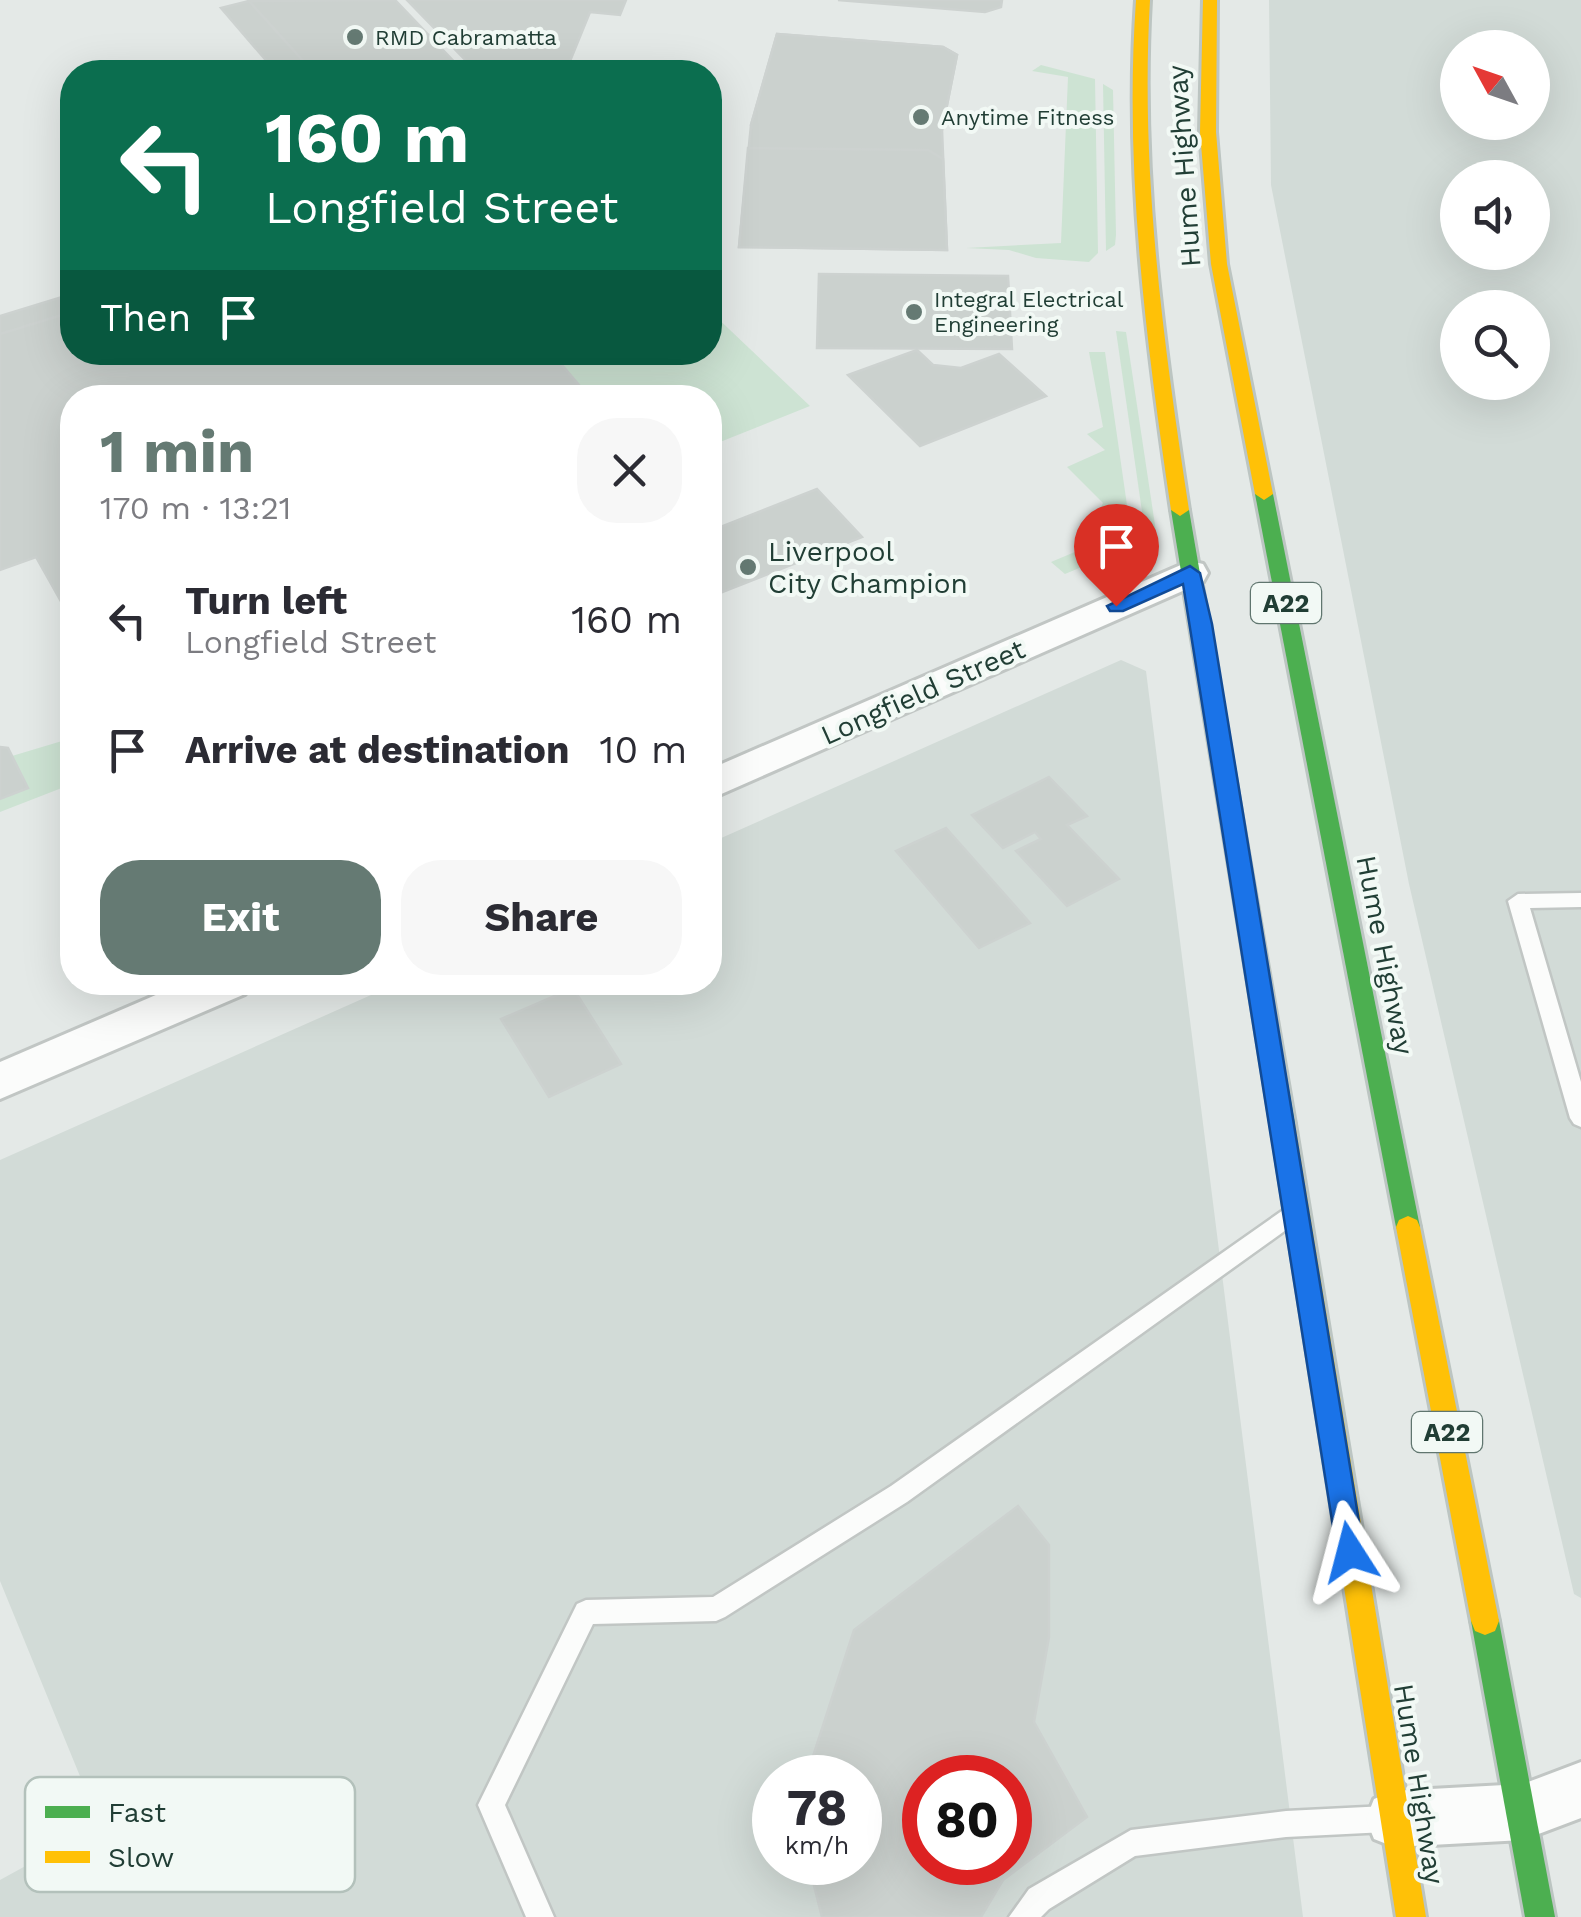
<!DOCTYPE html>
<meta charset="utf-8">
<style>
:root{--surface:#fff;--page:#f7f7f7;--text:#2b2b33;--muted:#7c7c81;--accent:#657a73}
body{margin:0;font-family:"Work Sans",sans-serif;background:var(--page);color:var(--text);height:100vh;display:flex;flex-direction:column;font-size:38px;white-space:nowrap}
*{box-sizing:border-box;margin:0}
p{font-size:32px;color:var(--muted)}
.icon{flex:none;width:55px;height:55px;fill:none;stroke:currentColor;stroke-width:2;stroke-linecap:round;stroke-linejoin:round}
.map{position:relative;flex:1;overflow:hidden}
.sheet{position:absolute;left:60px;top:385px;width:662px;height:610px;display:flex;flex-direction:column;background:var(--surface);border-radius:40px;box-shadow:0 10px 40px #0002}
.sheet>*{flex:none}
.hud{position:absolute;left:60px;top:60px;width:662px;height:305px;border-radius:40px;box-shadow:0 10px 40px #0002;background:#0b6e4f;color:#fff;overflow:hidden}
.needle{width:65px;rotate:310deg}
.buttons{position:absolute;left:1440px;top:30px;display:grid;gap:20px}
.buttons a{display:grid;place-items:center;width:110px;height:110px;border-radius:50%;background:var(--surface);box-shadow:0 10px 40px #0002;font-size:50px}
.speed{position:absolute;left:752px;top:1755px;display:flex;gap:20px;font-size:50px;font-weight:700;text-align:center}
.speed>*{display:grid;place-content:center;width:130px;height:130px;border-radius:50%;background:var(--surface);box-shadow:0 10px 40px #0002;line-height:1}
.speed small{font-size:25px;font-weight:400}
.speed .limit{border:15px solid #d22;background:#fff;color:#111}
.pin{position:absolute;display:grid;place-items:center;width:85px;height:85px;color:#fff;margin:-102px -42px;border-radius:50% 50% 50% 0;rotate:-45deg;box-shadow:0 0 10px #0007}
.pin .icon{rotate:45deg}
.me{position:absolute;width:110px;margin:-55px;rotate:351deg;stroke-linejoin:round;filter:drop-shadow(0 0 8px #0008)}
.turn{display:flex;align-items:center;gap:35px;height:210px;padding:0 40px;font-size:45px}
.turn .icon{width:130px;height:130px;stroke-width:2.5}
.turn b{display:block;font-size:70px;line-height:85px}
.then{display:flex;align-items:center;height:95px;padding:0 40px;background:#0003;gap:20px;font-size:38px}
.round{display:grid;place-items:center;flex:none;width:105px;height:105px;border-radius:40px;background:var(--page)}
.head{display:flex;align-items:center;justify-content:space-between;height:170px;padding:0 40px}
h1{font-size:60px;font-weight:700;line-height:75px;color:var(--accent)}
.primary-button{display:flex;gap:20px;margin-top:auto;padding:20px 40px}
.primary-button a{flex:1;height:115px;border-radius:40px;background:var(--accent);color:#fff;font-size:40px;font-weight:700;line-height:115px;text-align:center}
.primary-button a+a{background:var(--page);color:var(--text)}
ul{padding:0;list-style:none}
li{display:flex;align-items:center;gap:30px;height:130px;padding:0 40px}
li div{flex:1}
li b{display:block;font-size:38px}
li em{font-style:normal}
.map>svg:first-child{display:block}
.built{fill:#d2dbd7;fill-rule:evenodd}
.green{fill:#cde3d3}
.building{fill:#cbd1ce;stroke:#cdd2d0;stroke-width:2.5;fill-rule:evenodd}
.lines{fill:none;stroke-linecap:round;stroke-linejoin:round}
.lane-casing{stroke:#c1c6c4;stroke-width:5}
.street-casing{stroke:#c1c6c4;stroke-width:6}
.fast-casing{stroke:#bcc5c2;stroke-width:6}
.slow-casing{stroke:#bcc5c2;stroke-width:6}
.lane{fill:#fbfcfb;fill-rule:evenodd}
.street{fill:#fbfcfb;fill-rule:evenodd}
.fast{fill:#4caf50;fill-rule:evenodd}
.slow{fill:#ffc107;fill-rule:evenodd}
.route{fill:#1a73e8;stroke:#114b97;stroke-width:2.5}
.poi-dot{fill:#657a73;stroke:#f2f9f5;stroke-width:4}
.labels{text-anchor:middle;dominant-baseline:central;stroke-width:8;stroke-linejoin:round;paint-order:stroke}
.far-poi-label{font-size:22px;fill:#213e35;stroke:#f2f9f5;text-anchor:start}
.shield{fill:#f2f9f5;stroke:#60766f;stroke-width:2.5}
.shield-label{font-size:25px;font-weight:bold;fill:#213e35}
.street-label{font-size:28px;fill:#213e35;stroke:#f2f9f5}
.poi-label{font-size:28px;fill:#213e35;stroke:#f2f9f5;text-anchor:start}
.key{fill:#f2f9f5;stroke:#b3c1bb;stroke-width:2.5}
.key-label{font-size:28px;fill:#213e35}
</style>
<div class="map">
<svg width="1581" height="1917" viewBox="0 0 1581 1917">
<rect width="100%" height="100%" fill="#e4e9e7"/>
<g class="built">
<path d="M1269 0H1581V1598L1574 1594 1409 884 1271 185ZM1458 48H1532V122H1458ZM1458 178H1532V252H1458ZM1458 308H1532V382H1458Z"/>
<path d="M1121 660 1146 671 1303 1917H0V1880L100 1825 0 1581V1160L398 983 710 982V843ZM775 1778H860V1862H775ZM925 1778H1010V1862H925Z"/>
</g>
<g class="green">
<polygon points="1041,65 1095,79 1098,253 1089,262 1036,258 1009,250 966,248 1061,243 1068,77 1032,71"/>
<polygon points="1103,84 1113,90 1116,235 1115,245 1106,251"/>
<polygon points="710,311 810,406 710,446 710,398 590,397 551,353 710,352"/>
<polygon points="1116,331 1126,332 1158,545 1149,560"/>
<polygon points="1089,352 1105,352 1131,533 1115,553 1065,574 1051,562 1120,533 1098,513 1103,503 1067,467 1105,450 1087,434 1103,427"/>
<polygon points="72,738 72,784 0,812 0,799 28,788 12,756"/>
</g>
<g class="building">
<polygon points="395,0 464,72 313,72 249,1"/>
<polygon points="407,0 626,0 620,15 590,12 568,66 599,68 597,72 477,72"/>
<polygon points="838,0 1002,0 1001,7 985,12"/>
<polygon points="249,1 313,72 276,72 221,8"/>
<polygon points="777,34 943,47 957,55 942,130 926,137 762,134 751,125"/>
<polygon points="777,34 943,47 957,55 942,130 947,250 739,247 751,125"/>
<polygon points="748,148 928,150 943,159 947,250 739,247"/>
<polygon points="819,274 1008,276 1012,349 817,348"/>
<polygon points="72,294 72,312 0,334 0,316"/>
<polygon points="72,312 72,352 551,352 590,398 72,398 72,621 36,557 0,570 0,334"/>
<polygon points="917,350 933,365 961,368 999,354 1046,396 920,446 848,375"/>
<polygon points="817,489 862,537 710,597 710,531"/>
<polygon points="0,747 8,748 28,788 0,799"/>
<polygon points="1049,777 1087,816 1067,825 1119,879 1067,906 1016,851 1041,839 1035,832 1003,848 972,815"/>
<polygon points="946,828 1030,923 979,948 896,851"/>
<polygon points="573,988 621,1064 549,1097 501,1019"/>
<path d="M1018 1506 1049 1545V1637L1034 1722 1087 1817 1003 1880 981 1917H822L808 1862H860V1778H806L854 1630ZM925 1778H1010V1862H925Z"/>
</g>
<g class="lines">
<g class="lane-casing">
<g id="lane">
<polygon points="1581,893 1581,907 1530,908 1581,1082 1581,1127 1574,1124 1570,1118 1508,901 1518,894"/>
<polygon points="1289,1206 1297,1208 1300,1215 1297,1222 907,1502 725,1617 716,1621 593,1624 505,1805 554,1917 526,1917 478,1805 577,1604 586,1600 713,1597 891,1486"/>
<polygon points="1386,1806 1395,1810 1399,1819 1395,1828 1386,1832 1286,1837 1135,1856 1049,1909 1041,1917 1009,1917 1029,1889 1131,1830 1286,1811"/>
</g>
</g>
<g class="street-casing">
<g id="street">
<polygon points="1190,561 1203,564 1208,573 1203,582 710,799 710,769"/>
<polygon points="186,982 251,982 245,994 0,1099 0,1062"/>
<polygon points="1581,1762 1581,1818 1523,1840 1394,1847 1374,1839 1366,1819 1374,1799 1394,1791 1523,1784"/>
</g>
</g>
<g class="fast-casing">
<g id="fast">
<polygon points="1264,488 1273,494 1420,1227 1417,1234 1408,1238 1399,1234 1396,1227 1255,494"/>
<polygon points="1180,504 1189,510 1295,1124 1291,1131 1283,1134 1275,1131 1271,1124 1171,510"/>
<polygon points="1485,1607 1495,1611 1499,1621 1555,1917 1525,1917 1471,1621 1475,1611"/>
</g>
</g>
<g class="slow-casing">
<g id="slow">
<path d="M1136 0H1150C1140 172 1163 340 1189 510L1180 516 1171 510C1146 340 1124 172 1136 0Z"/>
<polygon points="1203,0 1217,0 1216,132 1227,264 1273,494 1264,500 1255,494 1211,264 1200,132"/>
<polygon points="1283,1114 1291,1117 1295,1124 1426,1917 1396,1917 1271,1124 1275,1117"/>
<polygon points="1408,1216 1417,1220 1420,1227 1499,1621 1495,1631 1485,1635 1475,1631 1471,1621 1396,1227 1399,1220"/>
</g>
</g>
<use href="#lane" class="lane"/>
<use href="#street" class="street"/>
<use href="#fast" class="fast"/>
<use href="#slow" class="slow"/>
</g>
<polygon class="route" points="1190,566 1200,573 1212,624 1364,1552 1360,1562 1350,1566 1341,1562 1337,1552 1183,584 1123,611 1110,611 1107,606"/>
<g class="poi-dot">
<circle cx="355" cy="37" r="10"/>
<circle cx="921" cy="117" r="10"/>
<circle cx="914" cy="312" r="10"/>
<circle cx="748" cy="567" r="10"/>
</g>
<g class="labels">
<g class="far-poi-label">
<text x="375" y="37">RMD Cabramatta</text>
<text x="941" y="117">Anytime Fitness</text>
<text x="934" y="299">Integral Electrical<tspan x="934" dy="25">Engineering</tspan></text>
</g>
<g class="shield">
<rect x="1251" y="583" width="70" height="40" rx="8"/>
<rect x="1412" y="1412" width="70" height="40" rx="8"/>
</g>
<g class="shield-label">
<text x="1286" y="603">A22</text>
<text x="1447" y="1432">A22</text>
</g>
<g class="street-label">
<text transform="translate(1184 166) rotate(-94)">Hume Highway</text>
<text transform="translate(923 692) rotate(-24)">Longfield Street</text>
<text transform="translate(1385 955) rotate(79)">Hume Highway</text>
<text transform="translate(1419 1784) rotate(81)">Hume Highway</text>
</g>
<g class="poi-label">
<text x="768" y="551">Liverpool<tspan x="768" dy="32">City Champion</tspan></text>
</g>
</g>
<rect x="25" y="1777" width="330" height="115" rx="15" class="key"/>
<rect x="45" y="1806" width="45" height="12" fill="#4caf50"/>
<rect x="45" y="1851" width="45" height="12" fill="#ffc107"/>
<g class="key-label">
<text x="108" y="1822">Fast</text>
<text x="108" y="1867">Slow</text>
</g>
</svg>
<div class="buttons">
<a><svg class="needle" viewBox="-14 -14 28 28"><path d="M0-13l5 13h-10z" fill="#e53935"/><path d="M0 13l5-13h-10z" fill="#7c7c81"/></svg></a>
<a><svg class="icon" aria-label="sound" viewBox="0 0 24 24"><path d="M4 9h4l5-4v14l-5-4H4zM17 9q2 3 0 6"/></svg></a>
<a><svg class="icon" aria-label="search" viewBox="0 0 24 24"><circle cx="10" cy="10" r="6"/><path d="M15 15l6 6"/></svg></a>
</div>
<div class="speed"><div>78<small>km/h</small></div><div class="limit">80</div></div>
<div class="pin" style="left:1116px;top:606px;background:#d93025"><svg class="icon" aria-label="arrive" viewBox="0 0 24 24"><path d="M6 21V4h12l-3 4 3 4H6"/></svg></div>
<svg class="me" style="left:1350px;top:1552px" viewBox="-20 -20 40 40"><path d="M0-17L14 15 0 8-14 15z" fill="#1a73e8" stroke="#fff" stroke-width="4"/></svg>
<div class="hud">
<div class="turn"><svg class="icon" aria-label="left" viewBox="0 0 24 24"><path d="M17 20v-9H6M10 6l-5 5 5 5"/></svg><div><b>160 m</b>Longfield Street</div></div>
<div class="then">Then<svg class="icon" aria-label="arrive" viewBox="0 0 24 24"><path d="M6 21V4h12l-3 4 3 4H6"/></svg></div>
</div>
<section class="sheet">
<div class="head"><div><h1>1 min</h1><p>170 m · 13:21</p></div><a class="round"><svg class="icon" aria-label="close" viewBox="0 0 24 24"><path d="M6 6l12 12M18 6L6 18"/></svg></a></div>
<ul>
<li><svg class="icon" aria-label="left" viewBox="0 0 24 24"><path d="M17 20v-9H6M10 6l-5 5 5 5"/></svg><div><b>Turn left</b><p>Longfield Street</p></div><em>160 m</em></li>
<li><svg class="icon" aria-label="arrive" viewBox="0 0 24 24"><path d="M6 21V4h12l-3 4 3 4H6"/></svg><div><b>Arrive at destination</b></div><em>10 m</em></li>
</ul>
<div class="primary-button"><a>Exit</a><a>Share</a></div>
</section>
</div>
